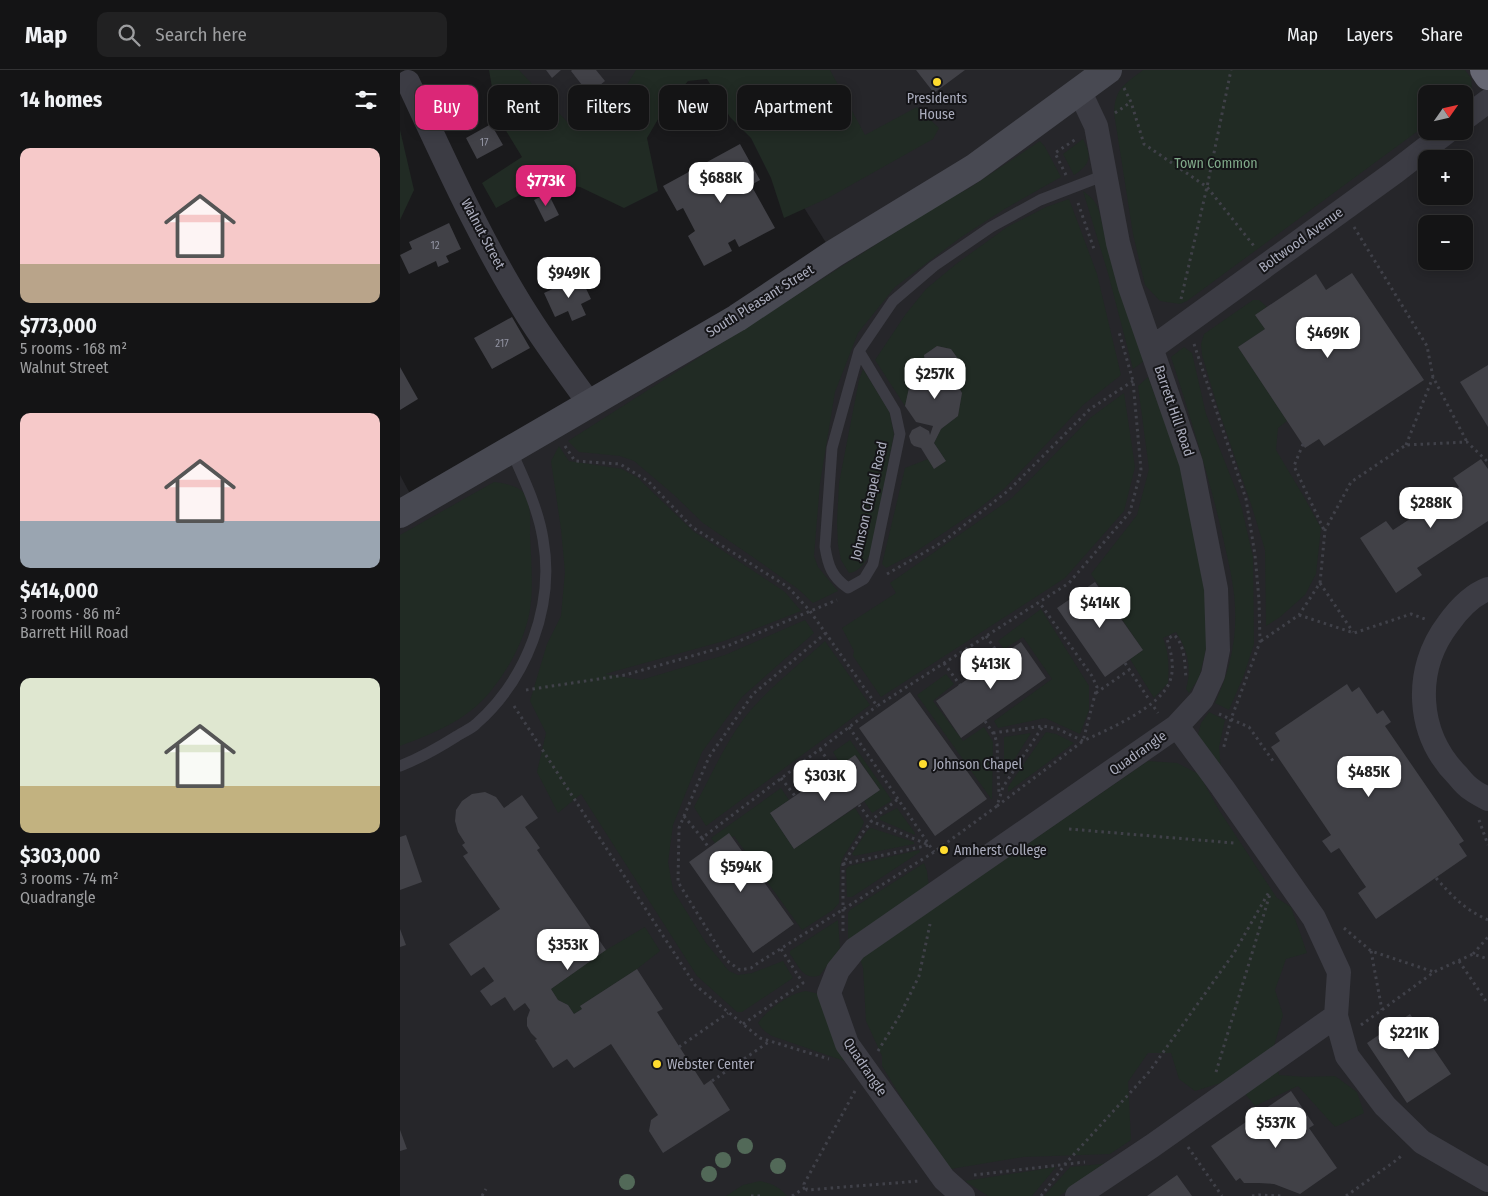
<!DOCTYPE html>
<meta charset="utf-8">
<style>
body{margin:0;font-family:"Fira Sans Condensed",sans-serif;background:#212122;color:#f1f3f6;height:100vh;display:flex;flex-direction:column;font-size:19px;white-space:nowrap}
*{box-sizing:border-box;margin:0}
p{font-size:16px;color:#9d9ea0}
.icon{flex:none;width:28px;height:28px;fill:none;stroke:currentColor;stroke-width:2;stroke-linecap:round;stroke-linejoin:round}
.map{position:relative;flex:1;overflow:hidden}
.details{display:flex;flex-direction:column;background:#141415;width:400px}
.details>*{flex:none}
.hud{position:absolute;left:15px;top:15px;width:475px;height:45px;display:flex;gap:10px}
.needle{width:32px;rotate:56deg}
.fabs{position:absolute;left:1018px;top:15px;display:grid;gap:10px}
.fabs a{display:grid;place-items:center;width:55px;height:55px;border-radius:10px;background:#141415;box-shadow:0 2px 12px #0003,0 0 0 1px #333334;font-size:25px}
.price{position:absolute;translate:-50% -42px;padding:0 11px;border-radius:10px;background:#fff;color:#222;font-size:16px;line-height:32px;filter:drop-shadow(0 1px 2px #0008)}
.price::after{content:'';position:absolute;left:50%;top:30px;width:15px;height:11px;margin-left:-8px;background:inherit;clip-path:polygon(0 0,100% 0,50% 100%)}
.price.active{background:#db2777;color:#fff}
ul{padding:0;list-style:none}
li{display:grid;align-content:center;gap:10px;height:265px;padding:0 20px}
li span{display:grid;place-items:center;height:155px;border-radius:10px;color:#555}
li>.icon{margin-inline-start:auto}
span .icon{width:90px;height:90px;fill:#fffc;stroke-width:1}
li b{font-size:21px}
h2{display:flex;justify-content:space-between;align-items:center;height:60px;padding:0 20px;font-size:21px}
.tag{padding:0 18px;border-radius:10px;background:#141415;box-shadow:0 2px 12px #0003,0 0 0 1px #333334;font-size:18px;line-height:45px}
.tag.active{background:#db2777;color:#fff}
header{display:flex;align-items:center;gap:30px;box-sizing:border-box;height:70px;padding:0 25px;background:#141415;border-bottom:1px solid #333334}
header strong{font-size:24px}
nav{display:flex;gap:28px;margin-inline-start:auto;font-size:18px}
.search{width:350px;height:45px;background:#212122;display:flex;align-items:center;gap:12px;box-sizing:border-box;padding:0 18px;border-radius:10px;color:#9d9ea0;font-size:19px}
main{display:flex;flex:1;min-height:0}
.map>svg:first-child{display:block}
.built{fill:#26262a;fill-rule:evenodd}
.green{fill:#212b24}
.building{fill:#414147}
.lines{fill:none;stroke-linecap:round;stroke-linejoin:round}
.path{stroke:#404149;stroke-width:3;stroke-dasharray:2.5 4;stroke-linecap:butt}
.lane{stroke:#3c3c44;stroke-width:11}
.street{stroke:#3c3c44;stroke-width:24}
.secondary{stroke:#484952;stroke-width:28}
.highway{stroke:#666773;stroke-width:28}
.tree{fill:#526958}
.poi-dot{fill:#ffdc2f;stroke:#151518;stroke-width:2}
.labels{text-anchor:middle;dominant-baseline:central;stroke-width:4;stroke-linejoin:round;paint-order:stroke}
.number-label{font-size:11px;fill:#9092a0}
.poi-label{font-size:14px;fill:#abadbd;stroke:#151518;text-anchor:start}
.park-label{font-size:14px;fill:#80aa8a;stroke:#151518}
.street-label{font-size:14px;fill:#abadbd;stroke:#151518}
</style>
<header>
<strong>Map</strong>
<div class="search"><svg class="icon" aria-label="search" viewBox="0 0 24 24"><circle cx="10" cy="10" r="6"/><path d="M15 15l6 6"/></svg>Search here</div>
<nav><a>Map</a><a>Layers</a><a>Share</a></nav>
</header>
<main>
<section class="details">
<h2>14 homes<svg class="icon" aria-label="filters" viewBox="0 0 24 24"><path d="M4 7h16M4 17h16"/><circle cx="9" cy="7" r="2"/><circle cx="15" cy="17" r="2"/></svg></h2>
<ul>
<li><span style="background:linear-gradient(#f6c9c9 75%,#b9a48a 0)"><svg class="icon" aria-label="home" viewBox="0 0 24 24"><path d="M3 11l9-7 9 7M6 9v11h12V9"/></svg></span><div><b>$773,000</b><p>5 rooms · 168 m²</p><p>Walnut Street</p></div></li>
<li><span style="background:linear-gradient(#f6c9c9 70%,#9aa5b1 0)"><svg class="icon" aria-label="home" viewBox="0 0 24 24"><path d="M3 11l9-7 9 7M6 9v11h12V9"/></svg></span><div><b>$414,000</b><p>3 rooms · 86 m²</p><p>Barrett Hill Road</p></div></li>
<li><span style="background:linear-gradient(#dfe7d0 70%,#c2b280 0)"><svg class="icon" aria-label="home" viewBox="0 0 24 24"><path d="M3 11l9-7 9 7M6 9v11h12V9"/></svg></span><div><b>$303,000</b><p>3 rooms · 74 m²</p><p>Quadrangle</p></div></li>
</ul>
</section>
<div class="map">
<svg width="1088" height="1126" viewBox="0 0 1088 1126">
<rect width="100%" height="100%" fill="#1a1a1c"/>
<path class="built" d="M99 0H281L151 87Z
M324 0H1084L1088 6V1126H0V405L16 435 433 184 403 136ZM1026 24H1064V61H1026ZM1026 89H1064V126H1026ZM1026 154H1064V191H1026Z"/>
<path class="green" d="M89 0H119L170 55 220 26 236 0H430L465 65 517 37 539 58 533 69 428 128 384 148 371 108 351 68 330 47 307 9 288 11 264 39 247 68 258 121 224 138 180 117 141 113 96 138 82 113 122 87 97 46Z
M743 0H1065L1071 8 1072 20 1064 28V24H1026V55L787 231 780 234 760 231 745 215 733 164 714 43C715 18 725 14 743 0Z
M0 60 14 120 0 150Z
M683 69C692 86 691 94 674 105L663 84Z
M640 71 645 77 661 107 603 140 560 168 495 217 458 263 435 322 420 413 414 486 418 497 438 521 413 533 398 519 360 492 303 453 273 424 234 391 220 386 179 382 168 371 546 130 568 119Z
M683 121C691 127 696 131 699 141L712 195 744 291 733 299 708 203Z
M669 129 697 204 721 305 683 335 605 418 573 443 511 485 486 498 482 494 505 398 528 389 534 399 546 391 534 373 541 359 558 346 562 323 557 314 561 293 551 279 537 276 524 285 526 300 510 313 505 336 475 290 505 245 526 219 556 194 607 157 646 137Z
M853 230H859L867 237 855 245 865 259 838 277 887 351 878 358 876 380 904 427 921 458 916 504 905 525 880 547 866 556 865 480 851 434 818 338 802 285 801 274 804 264Z
M784 277 792 283 806 344 836 420 842 439 853 487 854 574 844 605 829 640 815 633C829 603 837 571 835 537 834 512 827 487 822 463 808 403 790 346 771 287Z
M463 299 489 341 494 364 471 482C466 491 460 502 449 503L441 490 438 475 437 452 439 413 459 310Z
M748 307 780 393 805 491 807 575 799 608 789 623 786 619C792 598 788 580 776 562L763 568C769 583 769 597 768 613L754 628 730 589 743 580 691 504 737 445 749 399 738 316Z
M724 323 735 397 724 441 665 508 481 627 453 586 454 581 442 558 496 523 490 513 612 428 690 348Z
M159 376 169 391 222 399 238 408 293 461 385 522 401 541 324 571 205 604 241 610 325 585 405 550 414 563 342 627 302 682 273 755 268 792 273 820 306 873 329 901 338 905 352 903 383 891 393 908 342 942H337L297 906 181 724 158 743 137 702 146 663 130 631 147 574 161 546 165 502 161 459 151 391Z
M94 412C103 413 115 415 122 421 132 431 130 453 130 465 131 488 134 523 129 545 123 573 108 600 90 622 66 651 34 663 0 676V465Z
M641 539 689 616V640L680 664 645 648 598 658 594 651 652 609 623 567 604 579 598 571Z
M425 571 470 635 306 756 294 737C314 701 330 660 360 630 380 609 403 591 425 571Z
M546 604 554 614 533 631 563 671 584 657 593 672 592 730 517 625Z
M809 642 825 650 819 677 821 702 798 665 801 653Z
M646 662 656 664 674 673 608 722V717Z
M631 663 604 706V667Z
M450 670 491 729V731L472 743 464 731 480 720 456 685 441 695 433 682Z
M748 691 777 693 799 704 819 740 877 828 891 837 907 883 886 889 875 920 883 945 874 976 879 1005 905 1007 935 1006 957 1022 964 1043 935 1057 898 1016 855 1036 833 1009 795 1021 779 1009 771 983H748L728 1012 731 1070 710 1084 623 1087 551 1099 536 1084 482 996V986L466 951 463 898 460 889Z
M381 718 389 730 370 743 394 779 455 738 464 752 462 757 442 789 440 797 439 833 433 840 402 860 334 766 318 777 311 768Z
M497 738 515 763V765L480 750V747Z
M471 758 514 772V774L454 786 452 784 467 761Z
M519 780 520 782 452 827H447L446 799 449 796Z
M524 793 527 801 529 818 452 871 448 868V843L450 840Z
M438 850 440 878 420 905C404 912 398 895 390 884V881Z
M245 857 260 881 237 899 180 936 182 939 174 944 168 935 158 930 151 919 206 880Z
M406 921 424 925 456 995 372 966C366 963 362 959 358 953 367 940 390 923 406 921Z
M711 1093 659 1126H644L670 1097Z
M656 1097 632 1126H588L565 1111Z
M360 1111C371 1113 380 1117 387 1126H326L343 1115Z"/>
<path class="building" d="M146 0H161L152 8Z
M172 0H196L205 11 189 24 171 1Z
M516 0H565L534 23Z
M91 54 103 75 77 89 66 68Z
M340 74 360 110 351 115 375 158 339 177 335 169 328 173 332 181 304 196 288 166 295 161 283 138 277 141 263 116Z
M148 123 159 145 145 152 134 130Z
M49 153 61 179 46 186 49 192 38 197 36 191 9 204 0 185 12 179 9 172Z
M952 203 1024 310 924 376 919 369 905 378 838 277 865 259 855 245 916 204 926 220Z
M180 206 191 229 181 234 186 245 172 251 168 241 155 247 144 223Z
M112 247 130 278 92 299 74 268Z
M537 276 551 279 561 293 557 314 562 323 558 346 541 359 534 373 546 391 534 399 521 378 514 376 511 373 509 366 512 360 520 356 529 361 530 365 533 356 516 352 505 336 510 313 526 300 524 285Z
M1088 295V357L1060 312Z
M0 297 18 329 0 340Z
M1081 389 1088 399V451L1017 498 1022 505 996 523 960 468 986 451 993 460 1059 417 1053 408Z
M695 512 743 580 705 607 657 538Z
M621 572 646 608 561 668 536 631Z
M947 614 952 622 959 617 977 644 983 640 991 652 985 656 1064 771 1059 774 1067 786 976 849 958 823 966 817 939 778 931 783 922 771 931 765 871 677 880 671 875 663Z
M510 622 587 729 535 766 459 658Z
M455 685 480 720 394 779 370 743Z
M85 722 96 727 104 738 122 725 138 748 125 757 140 778 137 780 206 880 151 919 158 930 168 935 174 944 182 939 180 936 237 899 263 939 257 942 304 1015 311 1010 330 1040 263 1083 249 1061 251 1050 258 1045 211 974 174 998 167 989 153 998 135 970 137 969 131 963 127 956V948L130 940 125 933 114 941 105 927 91 936 80 921 94 911 84 897 71 906 49 874 100 839 63 786 68 783 62 775 65 773 58 762 55 751 56 740 62 731 72 724Z
M329 763 394 854 353 883 289 792Z
M6 765 22 812 0 820V767Z
M0 859 6 875 0 877Z
M1010 944 1051 1004 1007 1033 967 973Z
M891 1021 914 1055 909 1058 937 1098 900 1124 874 1114 859 1113H844L840 1108 836 1111 811 1076Z
M0 1060 7 1079 0 1081Z
M777 1105 792 1126H747Z"/>
<g class="lines">
<path class="path" d="M724 18 731 32 744 74 807 117 854 176
M715 43 731 32
M666 105 655 83 676 69
M678 133 695 182
M954 157 1027 276 1033 307 1067 372
M781 229 807 117 831 0
M794 274 846 429 855 485 859 530 860 572 831 649 823 680
M903 374 894 396 924 460
M1006 375 1033 307
M165 376 175 391 220 394 248 411 292 457 388 517 410 541 477 636 669 513 730 442 741 400 733 311 719 262
M487 504 544 471 609 420 690 339 733 311
M920 513 953 562
M899 545 954 563 1011 544 1025 549
M426 563 353 624 309 687 279 758 278 812 326 890 340 900 351 898 358 893 534 782 597 736 603 717 643 656
M586 566 601 587
M861 571 899 545 920 513 925 460 951 412 1006 375 1067 372 1088 392
M544 593 560 615
M725 593 750 631
M126 620 225 605 327 576 437 530
M696 623 729 600
M114 636 295 915 360 968 429 989
M754 637 758 643
M819 644 849 657 873 691
M585 651 595 666 597 674 599 724
M449 657 534 782
M593 663 643 656 658 659 683 671C707 660 761 637 770 611 775 597 771 582 767 569L774 565C785 574 785 596 786 609
M420 679 434 699
M381 708 395 726
M597 736 683 671 697 617 692 606 639 532
M284 746 302 768 477 636
M1079 750 1088 775
M669 759 834 773
M302 768 309 778
M443 794 529 775 471 751 459 735
M1036 808C1053 827 1064 839 1088 850
M944 858 971 881 1034 902
M443 861V794L463 762 474 748 498 729
M971 881 982 940
M1073 884 1088 867
M1059 891 1088 934
M343 954 403 913 381 879
M961 955 1034 902 1073 884 1088 889
M279 977 328 943
M478 981 500 945 519 906 530 854
M816 1002 870 824
M312 1011 370 971
M455 1021 404 1114 407 1120 519 1111
M788 1077 822 1126
M574 1105 685 1092
M82 1126 86 1119
M351 1126H364
M392 1126 406 1117
M641 1126 666 1093 749 1002 834 883 869 822
M852 1126 859 1125 881 1126
M946 1126 998 1089 1002 1085"/>
<path class="lane" d="M459 281 495 341 500 364 473 494 464 509 448 518C432 507 428 496 425 477L432 378 459 281 493 231 534 196 591 157 640 130 705 105
M0 696C21 688 38 678 57 666 63 662 71 659 76 654 127 609 155 536 143 469 138 438 124 409 111 380"/>
<path class="street" d="M8 12C45 91 81 172 128 246 147 276 168 304 189 333
M680 22 696 56 718 173 730 217 791 393 816 519 818 580 813 605 802 629 777 656
M1064 49 1088 31
M752 278 995 102 1048 61
M1088 519C1072 525 1058 540 1048 554 1013 600 1016 664 1058 706 1062 711 1066 716 1071 719 1076 723 1082 726 1088 729
M563 1126 544 1109 447 974 429 923 438 900 455 879 777 656 822 717 914 848 939 902 936 946 947 986 985 1036 1022 1072 1088 1110
M677 1126 752 1076 936 946"/>
<path class="secondary" d="M0 444 337 248 433 184 574 98 708 0"/>
<path class="highway" d="M1084 0 1088 6"/>
</g>
<g class="tree">
<circle cx="345" cy="1076" r="8"/>
<circle cx="323" cy="1090" r="8"/>
<circle cx="378" cy="1096" r="8"/>
<circle cx="309" cy="1104" r="8"/>
<circle cx="227" cy="1112" r="8"/>
</g>
<g class="poi-dot">
<circle cx="537" cy="12" r="5"/>
<circle cx="523" cy="694" r="5"/>
<circle cx="544" cy="780" r="5"/>
<circle cx="257" cy="994" r="5"/>
</g>
<g class="labels">
<g class="number-label">
<text x="84" y="72">17</text>
<text x="35" y="175">12</text>
<text x="102" y="273">217</text>
</g>
<g class="poi-label">
<text x="537" y="28" text-anchor="middle">Presidents<tspan x="537" dy="16">House</tspan></text>
<text x="533" y="694">Johnson Chapel</text>
<text x="554" y="780">Amherst College</text>
<text x="267" y="994">Webster Center</text>
</g>
<g class="park-label">
<text x="816" y="93">Town Common</text>
</g>
<g class="street-label">
<text transform="translate(83 164) rotate(62)">Walnut Street</text>
<text transform="translate(901 170) rotate(-36)">Boltwood Avenue</text>
<text transform="translate(360 231) rotate(-32)">South Pleasant Street</text>
<text transform="translate(774 341) rotate(71)">Barrett Hill Road</text>
<text transform="translate(469 431) rotate(-77)">Johnson Chapel Road</text>
<text transform="translate(738 683) rotate(-35)">Quadrangle</text>
<text transform="translate(465 997) rotate(56)">Quadrangle</text>
</g>
</g>
</svg>
<div class="fabs">
<a><svg class="needle" viewBox="-14 -14 28 28"><path d="M0-13l5 13h-10z" fill="#e53935"/><path d="M0 13l5-13h-10z" fill="#9d9ea0"/></svg></a>
<a>+</a>
<a>−</a>
</div>
<b class="price" style="left:321px;top:134px">$688K</b>
<b class="price active" style="left:146px;top:137px">$773K</b>
<b class="price" style="left:169px;top:229px">$949K</b>
<b class="price" style="left:928px;top:289px">$469K</b>
<b class="price" style="left:535px;top:330px">$257K</b>
<b class="price" style="left:1031px;top:459px">$288K</b>
<b class="price" style="left:700px;top:559px">$414K</b>
<b class="price" style="left:591px;top:620px">$413K</b>
<b class="price" style="left:969px;top:728px">$485K</b>
<b class="price" style="left:425px;top:732px">$303K</b>
<b class="price" style="left:341px;top:823px">$594K</b>
<b class="price" style="left:168px;top:901px">$353K</b>
<b class="price" style="left:1009px;top:989px">$221K</b>
<b class="price" style="left:876px;top:1079px">$537K</b>
<div class="hud">
<a class="tag active">Buy</a>
<a class="tag">Rent</a>
<a class="tag">Filters</a>
<a class="tag">New</a>
<a class="tag">Apartment</a>
</div>
</div>
</main>
